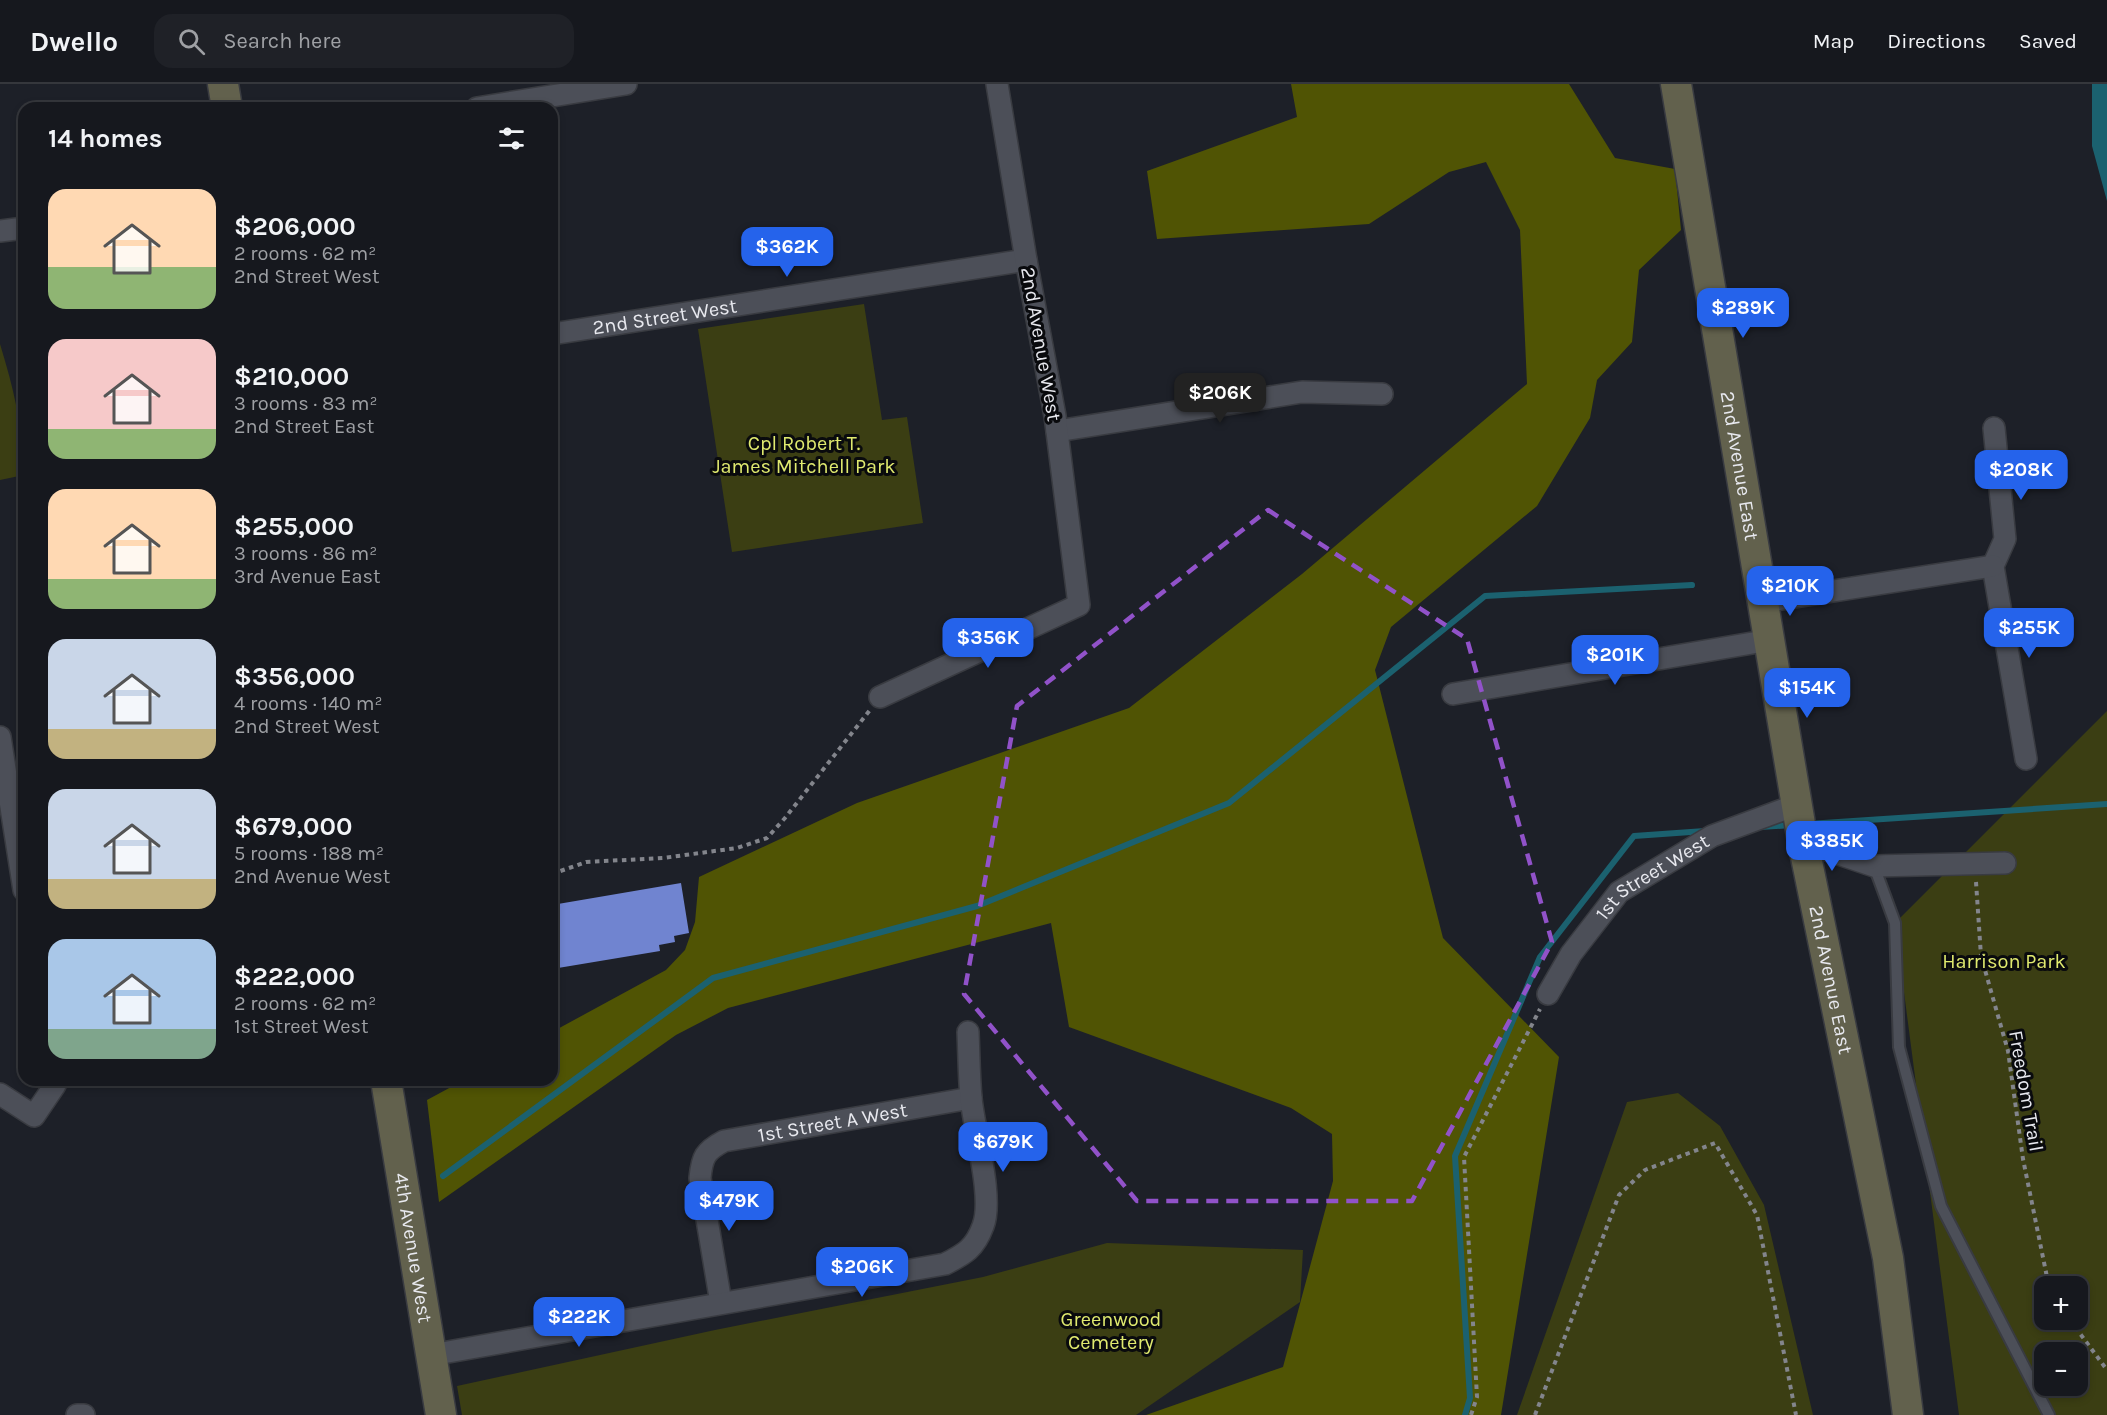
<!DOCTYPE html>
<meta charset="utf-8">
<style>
body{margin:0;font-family:Karla,sans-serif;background:#1f2127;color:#f1f3f6;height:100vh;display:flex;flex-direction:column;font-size:22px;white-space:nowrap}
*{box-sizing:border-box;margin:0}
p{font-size:20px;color:#9ea0a4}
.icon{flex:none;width:33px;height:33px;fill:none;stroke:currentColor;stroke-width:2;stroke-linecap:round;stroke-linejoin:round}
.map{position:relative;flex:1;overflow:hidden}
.sheet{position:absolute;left:18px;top:18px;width:540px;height:984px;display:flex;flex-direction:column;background:#16181e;border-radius:18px;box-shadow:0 3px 9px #0003,0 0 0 2px #35373c}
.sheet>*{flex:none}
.tools{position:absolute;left:2034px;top:1192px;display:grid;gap:12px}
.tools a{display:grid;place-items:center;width:54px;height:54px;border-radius:12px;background:#16181e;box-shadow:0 3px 9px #0003,0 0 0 2px #35373c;font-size:30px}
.price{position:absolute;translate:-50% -51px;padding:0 14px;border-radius:12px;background:#2563eb;color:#fff;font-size:20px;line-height:39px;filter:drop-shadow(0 2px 3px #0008)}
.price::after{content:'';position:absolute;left:50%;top:36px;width:18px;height:14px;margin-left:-9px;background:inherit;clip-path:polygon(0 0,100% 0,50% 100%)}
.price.current{background:#222;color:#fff}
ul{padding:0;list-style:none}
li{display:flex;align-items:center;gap:18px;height:150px;padding:0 30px}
li span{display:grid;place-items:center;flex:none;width:168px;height:120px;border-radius:18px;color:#555}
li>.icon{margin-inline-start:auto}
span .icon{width:72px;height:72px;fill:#fffc;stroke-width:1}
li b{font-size:26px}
h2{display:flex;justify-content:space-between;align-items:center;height:72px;padding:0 30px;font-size:26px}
header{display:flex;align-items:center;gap:36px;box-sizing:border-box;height:84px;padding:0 30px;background:#16181e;border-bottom:2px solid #35373c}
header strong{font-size:28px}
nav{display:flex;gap:33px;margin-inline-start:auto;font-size:21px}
.search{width:420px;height:54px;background:#1f2127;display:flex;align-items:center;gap:15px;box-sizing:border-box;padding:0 21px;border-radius:18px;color:#9ea0a4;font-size:22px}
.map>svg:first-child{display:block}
.green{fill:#3b3e13;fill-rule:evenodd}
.forest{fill:#505404}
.water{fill:#1b616f}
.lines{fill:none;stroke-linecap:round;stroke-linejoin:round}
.stream{stroke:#1b616f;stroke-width:6}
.building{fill:#7084d0}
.lane-casing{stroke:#393b41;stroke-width:14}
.street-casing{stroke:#393b41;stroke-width:24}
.secondary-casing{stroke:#393b41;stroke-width:33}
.path{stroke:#83858c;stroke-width:4;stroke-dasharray:4.5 4.5;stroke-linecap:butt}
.lane{stroke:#4c4f58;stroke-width:10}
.street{stroke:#4c4f58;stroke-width:21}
.secondary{stroke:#62614d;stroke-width:30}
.marked{fill:none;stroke:#9152c9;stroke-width:4.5;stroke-dasharray:12 8;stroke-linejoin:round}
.labels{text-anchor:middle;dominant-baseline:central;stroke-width:6;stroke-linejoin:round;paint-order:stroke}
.street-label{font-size:20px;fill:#e8e9ef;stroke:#090a0d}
.park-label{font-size:20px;fill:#e0ea6f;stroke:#090a0d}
</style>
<header>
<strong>Dwello</strong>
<div class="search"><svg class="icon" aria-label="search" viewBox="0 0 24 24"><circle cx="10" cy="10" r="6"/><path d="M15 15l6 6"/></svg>Search here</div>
<nav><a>Map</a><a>Directions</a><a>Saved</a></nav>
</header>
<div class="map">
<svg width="2107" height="1331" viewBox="0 0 2107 1331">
<rect width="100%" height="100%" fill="#1d2028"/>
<path class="green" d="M864 220 882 336 907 333 923 439 732 468 698 245Z
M0 260C13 302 24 347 24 391L0 396Z
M2107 627V1331H1959L1895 839ZM2044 1203H2078V1236H2044ZM2044 1269H2078V1302H2044Z
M1678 1009 1720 1042 1764 1121 1813 1331H1517L1627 1018Z
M1107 1159 1303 1166 1300 1218 1136 1331H462L457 1302 715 1246 983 1193Z"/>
<path class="forest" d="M1291 0H1569L1615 74 1675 85 1681 146 1639 186 1632 258 1597 296 1590 334 1537 422 1391 543 1375 586 1443 854 1559 973 1501 1331H1146L1283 1283 1333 1097 1332 1050 1291 1024 1069 943 1051 839 728 924 676 951 439 1118 427 1016 464 996H552V948L666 886 685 866 695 838 699 793 857 719 1129 624 1302 490 1527 300 1520 146 1486 78 1449 88 1369 140 1157 155 1147 87 1297 33Z"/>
<path class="water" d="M2092 0H2107V117L2092 62Z"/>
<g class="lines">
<path class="stream" d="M1808 740 2107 720
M1760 743 1792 741
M443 1092 713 894 977 822 1229 719 1485 512 1692 501
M1465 1331 1470 1314 1455 1072 1540 873 1634 752 1705 747"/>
</g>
<path class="building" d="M681 799 689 849 674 852 675 858 659 861 660 867 552 885V821Z"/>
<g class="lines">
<defs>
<path id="lane" d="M1874 782 1895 839 1899 963 1941 1122 2049 1331"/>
<g id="street">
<path d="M477 24 626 0"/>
<path d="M0 147 24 144"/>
<path id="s1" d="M552 250 1026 176"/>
<path d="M1994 344 2005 455 1993 482 2026 675"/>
<path d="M1057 347 1302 308 1382 310"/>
<path d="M1763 518 1993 482"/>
<path d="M1453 610 1770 556"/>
<path d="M880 613 1079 521 1055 332 1026 176 997 0"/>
<path d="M0 653 24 806"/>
<path d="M1803 758 1874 782 2005 779"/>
<path id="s2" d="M1548 910 1571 870 1619 808 1712 752 1796 721"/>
<path d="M0 1010 34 1032 55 1001 54 996"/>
<path id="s3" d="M721 1219 700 1094C702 1073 705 1067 724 1057L971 1014"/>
<path d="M431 1271 945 1180C965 1170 975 1164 983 1142 994 1114 974 1046 971 1014 969 992 969 970 968 948"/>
<path d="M77 1331H84"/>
</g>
<g id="secondary">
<path d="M223 0 227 24"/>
<path id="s4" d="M1676 0 1803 758 1888 1174 1908 1331"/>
<path id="s5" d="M386 996 441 1331"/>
</g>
</defs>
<use href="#lane" class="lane-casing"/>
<use href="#street" class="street-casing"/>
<use href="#secondary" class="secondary-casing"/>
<path class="path" d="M552 790 586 778 663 774 737 764 767 754 785 734 870 626
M1976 798 1981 872 2008 967 2023 1075 2049 1203
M2070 1236 2107 1286
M1471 1331 1477 1313 1464 1073 1540 925
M1535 1331 1619 1111 1645 1086 1715 1059 1757 1131 1796 1331"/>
<use href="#lane" class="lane"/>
<use href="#street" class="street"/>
<use href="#secondary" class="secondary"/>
</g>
<path class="marked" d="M1268 426 1467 555 1552 858 1412 1117H1137L964 910 1017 622Z"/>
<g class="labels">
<g class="street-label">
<text stroke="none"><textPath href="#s1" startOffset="114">2nd Street West</textPath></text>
<text transform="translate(1041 260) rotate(80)">2nd Avenue West</text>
<text stroke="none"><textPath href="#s4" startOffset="387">2nd Avenue East</textPath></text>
<text stroke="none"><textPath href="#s2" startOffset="160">1st Street West</textPath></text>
<text stroke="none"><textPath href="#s4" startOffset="909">2nd Avenue East</textPath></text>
<text transform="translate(2026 1007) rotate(80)">Freedom Trail</text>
<text stroke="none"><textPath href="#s3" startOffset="284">1st Street A West</textPath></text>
<text stroke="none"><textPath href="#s5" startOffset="170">4th Avenue West</textPath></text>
</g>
<g class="park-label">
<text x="804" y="359">Cpl Robert T.<tspan x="804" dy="23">James Mitchell Park</tspan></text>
<text x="2004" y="877">Harrison Park</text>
<text x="1111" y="1235">Greenwood<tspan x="1111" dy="23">Cemetery</tspan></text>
</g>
</g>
</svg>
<div class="tools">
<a>+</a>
<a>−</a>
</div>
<b class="price" style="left:787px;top:194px">$362K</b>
<b class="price" style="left:1743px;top:255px">$289K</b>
<b class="price current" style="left:1220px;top:340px">$206K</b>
<b class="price" style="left:2021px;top:417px">$208K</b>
<b class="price" style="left:1790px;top:533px">$210K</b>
<b class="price" style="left:2029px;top:575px">$255K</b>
<b class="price" style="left:988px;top:585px">$356K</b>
<b class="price" style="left:1615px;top:602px">$201K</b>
<b class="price" style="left:1807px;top:635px">$154K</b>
<b class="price" style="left:1832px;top:788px">$385K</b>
<b class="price" style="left:1003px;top:1089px">$679K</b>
<b class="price" style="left:729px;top:1148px">$479K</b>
<b class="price" style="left:862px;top:1214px">$206K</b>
<b class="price" style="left:579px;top:1264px">$222K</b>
<section class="sheet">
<h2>14 homes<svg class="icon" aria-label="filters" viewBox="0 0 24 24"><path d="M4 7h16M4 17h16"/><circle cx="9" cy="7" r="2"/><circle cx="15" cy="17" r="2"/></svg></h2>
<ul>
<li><span style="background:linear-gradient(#ffd9b3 65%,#8fb573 0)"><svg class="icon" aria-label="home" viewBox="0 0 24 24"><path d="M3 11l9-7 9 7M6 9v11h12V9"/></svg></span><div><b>$206,000</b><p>2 rooms · 62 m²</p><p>2nd Street West</p></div></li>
<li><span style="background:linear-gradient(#f6c9c9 75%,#8fb573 0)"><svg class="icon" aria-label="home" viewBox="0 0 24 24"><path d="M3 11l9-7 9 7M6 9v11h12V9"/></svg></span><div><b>$210,000</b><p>3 rooms · 83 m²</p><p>2nd Street East</p></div></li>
<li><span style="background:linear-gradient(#ffd9b3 75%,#8fb573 0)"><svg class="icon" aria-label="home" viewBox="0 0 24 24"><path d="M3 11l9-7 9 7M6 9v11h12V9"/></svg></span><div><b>$255,000</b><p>3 rooms · 86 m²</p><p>3rd Avenue East</p></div></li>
<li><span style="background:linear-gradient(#c9d6e8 75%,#c2b280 0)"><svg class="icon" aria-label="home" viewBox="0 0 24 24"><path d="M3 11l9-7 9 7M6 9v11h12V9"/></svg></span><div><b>$356,000</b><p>4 rooms · 140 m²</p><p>2nd Street West</p></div></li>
<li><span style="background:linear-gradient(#c9d6e8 75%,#c2b280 0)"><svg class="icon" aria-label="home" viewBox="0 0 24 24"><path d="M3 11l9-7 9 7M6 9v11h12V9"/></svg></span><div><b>$679,000</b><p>5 rooms · 188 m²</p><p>2nd Avenue West</p></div></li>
<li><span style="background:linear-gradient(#a9c7e8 75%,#7fa58c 0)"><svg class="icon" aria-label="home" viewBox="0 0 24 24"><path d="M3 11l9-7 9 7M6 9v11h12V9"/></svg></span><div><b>$222,000</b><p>2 rooms · 62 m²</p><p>1st Street West</p></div></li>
</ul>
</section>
</div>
